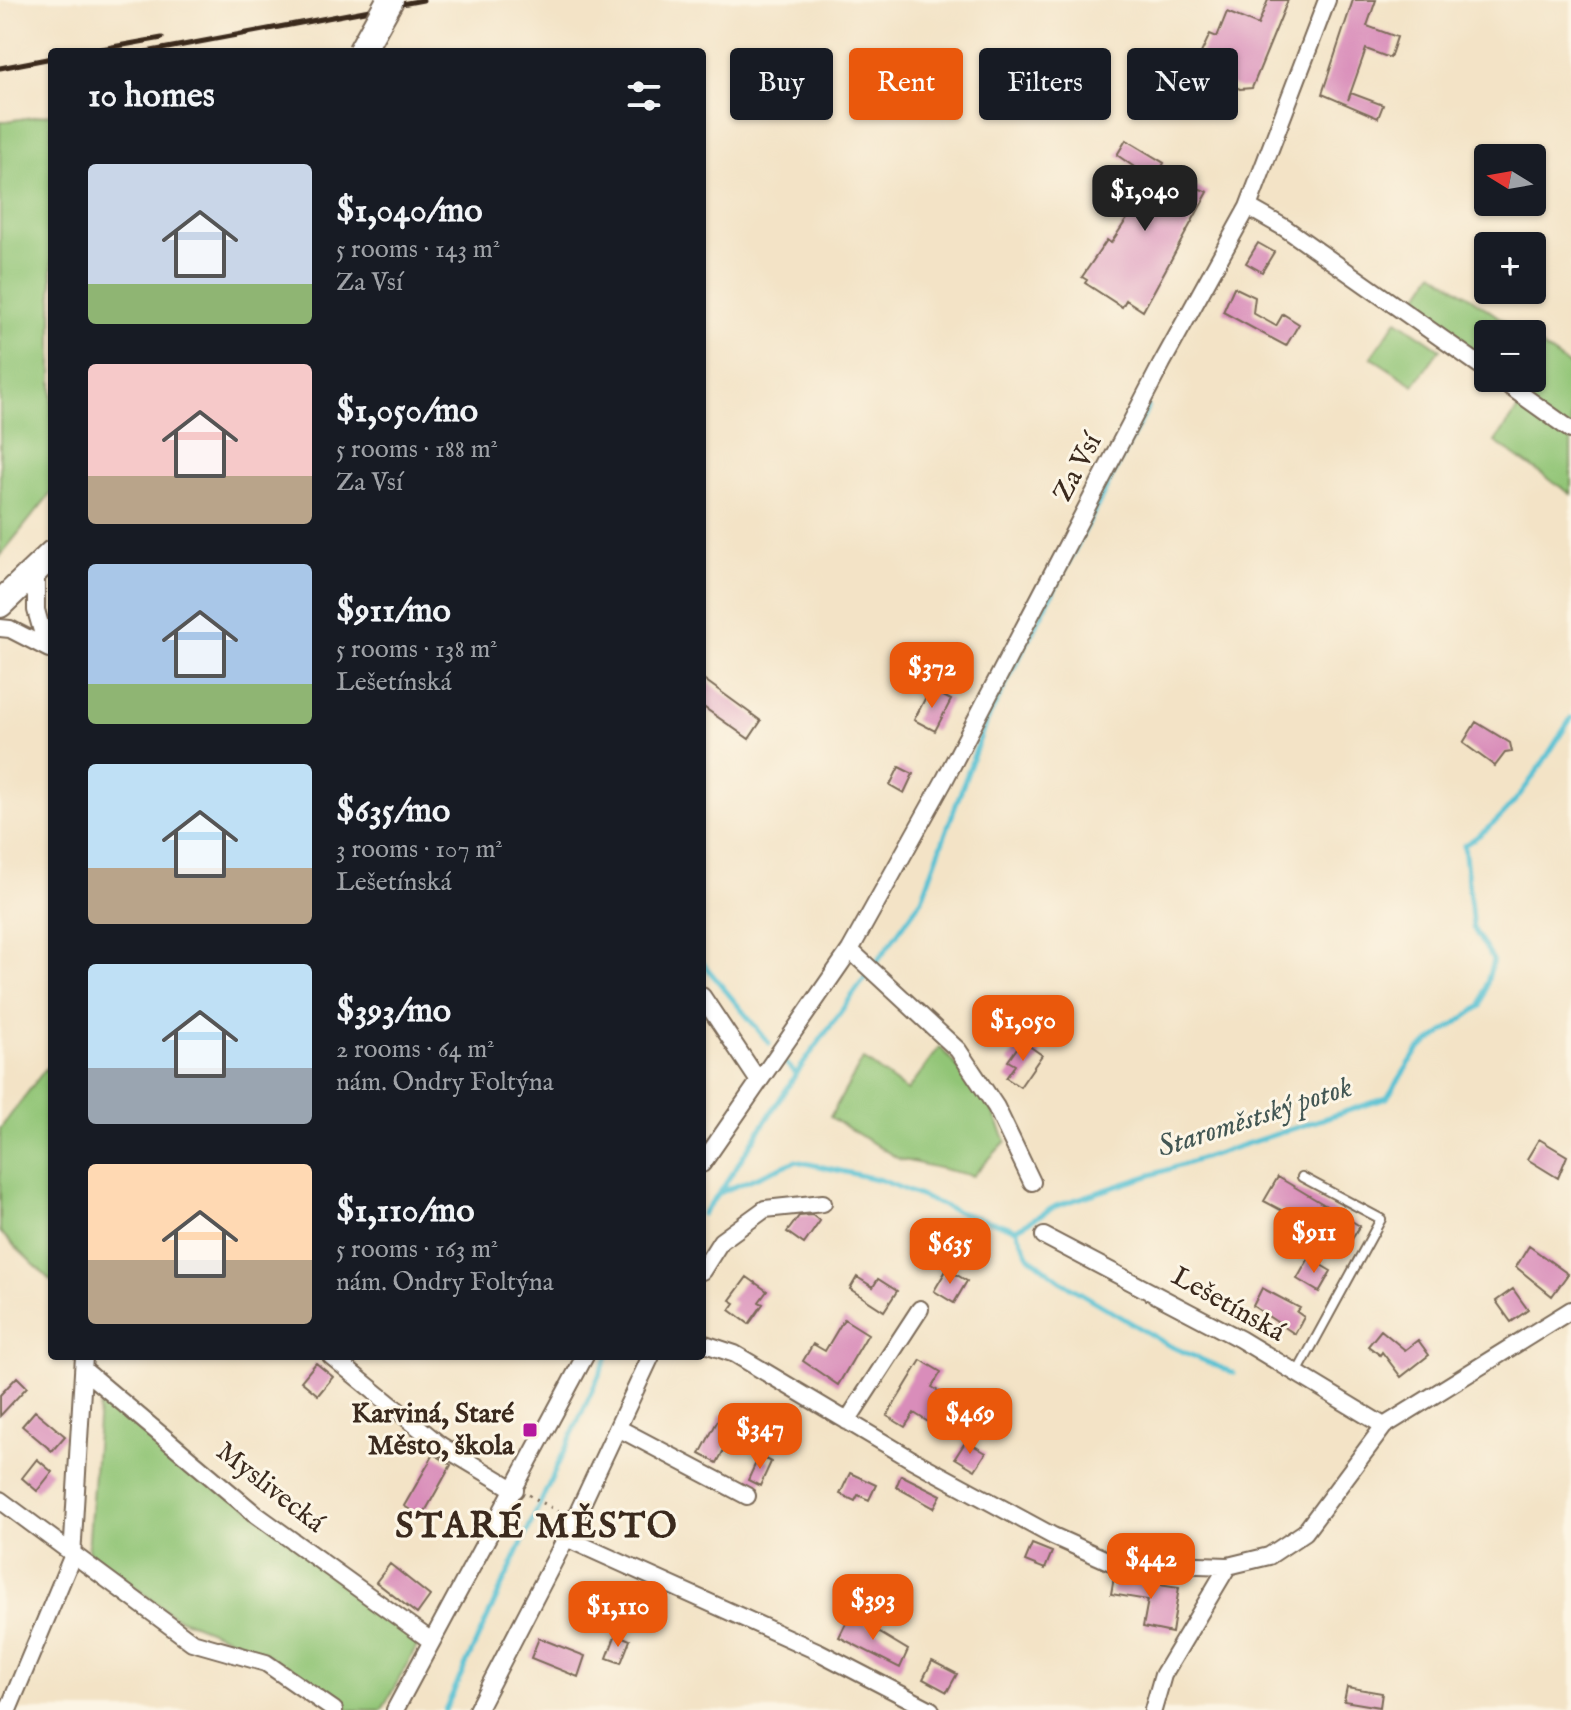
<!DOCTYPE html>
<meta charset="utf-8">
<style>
body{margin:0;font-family:"IM FELL English",serif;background:#20242c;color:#f1f3f6;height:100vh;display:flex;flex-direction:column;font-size:30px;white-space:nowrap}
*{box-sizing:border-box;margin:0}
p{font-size:26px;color:#9ea1a6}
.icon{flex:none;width:44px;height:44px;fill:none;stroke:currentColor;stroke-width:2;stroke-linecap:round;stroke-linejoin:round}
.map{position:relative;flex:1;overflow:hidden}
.drawer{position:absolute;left:48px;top:48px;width:658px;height:1312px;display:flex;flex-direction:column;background:#171b24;border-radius:8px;box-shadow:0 2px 6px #0004}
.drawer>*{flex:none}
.guide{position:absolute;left:730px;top:48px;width:720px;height:72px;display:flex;gap:16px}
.needle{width:52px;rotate:281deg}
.tools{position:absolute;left:1474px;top:144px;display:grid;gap:16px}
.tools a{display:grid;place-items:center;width:72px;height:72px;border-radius:8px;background:#171b24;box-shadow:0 2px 6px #0004;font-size:40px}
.price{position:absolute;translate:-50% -68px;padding:0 18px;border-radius:16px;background:#ea580c;color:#fff;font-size:26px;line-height:52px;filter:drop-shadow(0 2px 4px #0008)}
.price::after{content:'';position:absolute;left:50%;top:48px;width:24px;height:18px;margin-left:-12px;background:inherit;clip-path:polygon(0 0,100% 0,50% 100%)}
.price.current{background:#222;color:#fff}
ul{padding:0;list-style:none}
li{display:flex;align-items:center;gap:24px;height:200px;padding:0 40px}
li span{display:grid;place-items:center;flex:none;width:224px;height:160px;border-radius:8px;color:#555}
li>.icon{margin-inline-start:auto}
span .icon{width:96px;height:96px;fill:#fffc;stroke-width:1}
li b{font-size:34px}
h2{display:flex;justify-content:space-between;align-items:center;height:96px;padding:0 40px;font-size:34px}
.chip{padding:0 28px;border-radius:8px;background:#171b24;box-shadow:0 2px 6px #0004;font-size:28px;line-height:72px}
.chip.current{background:#ea580c;color:#fff}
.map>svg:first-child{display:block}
.green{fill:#91c576;stroke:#66784a;stroke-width:2}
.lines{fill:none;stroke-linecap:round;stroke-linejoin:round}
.stream{stroke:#57c1d3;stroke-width:5}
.building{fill:#d98dba}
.lane-casing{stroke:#7b6b59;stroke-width:12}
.street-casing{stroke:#7b6b59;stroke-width:20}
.primary-casing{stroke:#7b6b59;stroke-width:30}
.path{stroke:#7b6b59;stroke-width:3;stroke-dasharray:2 6;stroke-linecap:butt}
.lane{stroke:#fff;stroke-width:8}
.street{stroke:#fff;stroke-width:16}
.primary{stroke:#fff;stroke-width:26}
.rail{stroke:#3b2a1e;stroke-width:5}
.primary-bridge-casing{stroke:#7b6b59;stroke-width:30;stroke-linecap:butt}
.primary-bridge{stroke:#fff;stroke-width:26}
.poi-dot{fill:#b5179e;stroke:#fcf5e5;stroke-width:3}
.labels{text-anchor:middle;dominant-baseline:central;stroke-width:6;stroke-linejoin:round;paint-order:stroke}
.street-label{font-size:28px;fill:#3b2a1e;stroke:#fcf5e5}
.poi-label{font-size:28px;font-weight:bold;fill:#3b2a1e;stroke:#fcf5e5;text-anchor:end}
.water-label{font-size:30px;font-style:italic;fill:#435754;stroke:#fcf5e5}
.district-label{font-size:36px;font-weight:bold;letter-spacing:2px;fill:#3b2a1e;stroke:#fcf5e5}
</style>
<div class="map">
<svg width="1571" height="1710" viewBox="0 0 1571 1710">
<rect width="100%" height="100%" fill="#fcf5e5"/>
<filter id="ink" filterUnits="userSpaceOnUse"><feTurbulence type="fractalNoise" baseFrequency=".0125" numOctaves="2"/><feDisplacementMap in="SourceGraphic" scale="16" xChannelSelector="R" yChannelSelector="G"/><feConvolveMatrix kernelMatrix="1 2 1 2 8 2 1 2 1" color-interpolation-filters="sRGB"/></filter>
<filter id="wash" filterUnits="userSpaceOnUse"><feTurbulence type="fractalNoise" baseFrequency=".006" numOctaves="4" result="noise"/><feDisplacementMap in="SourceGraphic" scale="32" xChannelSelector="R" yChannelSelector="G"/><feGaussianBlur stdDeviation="1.8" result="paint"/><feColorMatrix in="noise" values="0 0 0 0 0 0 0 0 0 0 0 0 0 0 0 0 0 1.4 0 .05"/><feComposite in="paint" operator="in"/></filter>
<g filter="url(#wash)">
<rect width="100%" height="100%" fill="#f3e3c6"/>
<path class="green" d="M52 114V492L0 556V122Z
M1434 272 1523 334H1488V365L1410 308Z
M1397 320 1440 349 1414 385 1371 357Z
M1532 340 1571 367V494L1495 442 1529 393 1507 378H1532Z
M940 1047 990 1105 1006 1141 973 1176 899 1159 830 1117 863 1059 907 1091Z
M46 1068 52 1075V1282L0 1232V1129Z
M115 1404 420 1641 382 1710H351L261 1651 173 1616 88 1551 99 1407Z"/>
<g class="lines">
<path class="stream" d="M702 962 769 1043
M877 962 922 899 984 727 1148 407
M796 1074 867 975
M720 1192 796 1074 786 1063
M702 1214 719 1193 796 1161 881 1180 958 1212 1016 1229 1056 1206 1387 1098 1418 1050 1481 1006 1493 960 1473 928 1464 845C1512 818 1542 764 1571 718
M1016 1229 1029 1256 1062 1282 1170 1346 1233 1373
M445 1710 608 1356"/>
</g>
<g id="blocks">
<path class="building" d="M1268 0H1288L1252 88 1240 89 1194 68 1210 34 1217 37 1227 12 1258 25Z
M1353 0H1376L1367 26 1397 37 1390 58 1366 49 1348 100 1351 93 1383 105 1378 118 1322 94Z
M1126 140 1164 163 1159 173 1208 192 1143 311 1126 300 1122 307 1085 283 1087 280 1082 277 1107 240 1111 243 1142 196 1130 188 1140 171 1117 155Z
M1258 243 1274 252 1262 272 1246 263Z
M1234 287 1255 297 1253 313 1276 326 1283 314 1299 324 1286 346 1223 312Z
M702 678 761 721 749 739 702 706Z
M930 689 951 700 935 731 914 720Z
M1476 722 1510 743 1512 752 1505 753 1495 766 1463 743Z
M899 767 913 774 904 793 890 785Z
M1022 1041 1042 1055 1020 1087 1006 1078 1015 1065 1008 1061Z
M1539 1139 1567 1156 1558 1178 1527 1159Z
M1278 1177 1360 1226 1348 1246 1264 1201Z
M812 1215 820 1221 804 1244 787 1232 799 1216Z
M1529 1246 1568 1274 1552 1296 1516 1267Z
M1309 1258 1331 1271 1319 1292 1297 1279Z
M947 1269 967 1281 954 1303 934 1291Z
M747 1277 767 1291 759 1302 763 1304 749 1324 730 1310 735 1303 730 1300Z
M857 1277 873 1287 878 1279 897 1291 884 1311 850 1289Z
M1262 1288 1300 1308 1297 1312 1304 1317 1295 1334 1253 1306Z
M1513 1289 1528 1310 1511 1322 1496 1301Z
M844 1319 868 1334 838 1385 803 1361 813 1344 825 1351Z
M1381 1330 1405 1350 1418 1340 1429 1355 1401 1377 1382 1352 1380 1355 1368 1346Z
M921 1360 941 1372 932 1387 954 1401 938 1428 914 1413 905 1427 887 1416Z
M316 1363 333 1377 318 1395 301 1381Z
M17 1377 27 1387 0 1416V1395Z
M35 1411 65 1436 52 1451 22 1426Z
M721 1414 738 1423 717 1463 700 1454Z
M966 1441 986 1453 975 1470 955 1458Z
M434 1454 451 1465 422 1517 404 1506Z
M759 1456 771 1462 760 1486 748 1480Z
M37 1459 52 1472 37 1491 22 1478Z
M850 1473 876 1485 869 1500 858 1495 855 1501 840 1494Z
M901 1475 941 1495 934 1508 896 1487Z
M1032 1544 1052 1552 1045 1569 1025 1561Z
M390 1564 430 1596 417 1614 376 1582Z
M1114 1577 1179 1587 1172 1633 1143 1627 1148 1600 1111 1594Z
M850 1615 908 1650 900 1668 839 1637Z
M616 1634 630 1640 621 1663 607 1658Z
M539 1638 585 1656 578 1677 531 1658Z
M932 1661 957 1674 947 1692 923 1679Z
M1347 1687 1382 1693 1380 1707 1344 1701Z"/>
</g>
</g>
<g filter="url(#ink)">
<use href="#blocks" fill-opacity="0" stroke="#7b6b59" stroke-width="2"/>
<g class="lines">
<defs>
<path id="lane" d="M1297 1373 1381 1219 1302 1177"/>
<path id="street" d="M1248 207 1285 228 1488 371
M1498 378 1571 430
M36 571V610L46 645
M0 628 10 629 49 649
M850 950 958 1050 996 1107 1032 1182
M702 996 758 1080
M702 1164 850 950 944 781 1162 363 1248 207 1327 0
M1044 1236 1240 1339 1384 1426
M702 1271 721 1241 765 1209 823 1203
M702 1343 735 1354 911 1459 1053 1536 1111 1562 1228 1566 1269 1556 1305 1532 1384 1426 1571 1310
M331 1356 440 1445 515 1490
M84 1370 254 1513 430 1640
M847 1421 920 1309
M618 1428 747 1496
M0 1500 192 1642 266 1663 334 1710
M566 1538 819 1652 931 1710
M8 1710 72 1557 84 1356
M395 1710 585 1356
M477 1710 566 1538 651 1356
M1153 1710 1163 1675 1228 1566"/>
<path id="primary" d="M0 604 52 554"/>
</defs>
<use href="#lane" class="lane-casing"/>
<use href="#street" class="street-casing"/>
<use href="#primary" class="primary-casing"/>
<path class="path" d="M529 1495 561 1513"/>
<use href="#lane" class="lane"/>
<use href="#street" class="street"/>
<use href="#primary" class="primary"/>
<path class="rail" d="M85 52 162 38
M146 52 423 0
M0 68 52 58"/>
<defs>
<path id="primary-bridge" d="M361 52 390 0"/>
</defs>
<use href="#primary-bridge" class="primary-bridge-casing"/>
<use href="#primary-bridge" class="primary-bridge"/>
</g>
</g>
<rect class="poi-dot" x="522" y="1422" width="16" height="16" rx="4"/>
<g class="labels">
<g class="street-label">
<text transform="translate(1078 468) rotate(-62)">Za Vsí</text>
<text transform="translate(1228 1305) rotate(29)">Lešetínská</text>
<text transform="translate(270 1488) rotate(38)">Myslivecká</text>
</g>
<g class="poi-label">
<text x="514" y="1414">Karviná, Staré<tspan x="514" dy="32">Město, škola</tspan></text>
</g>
<g class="water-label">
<text transform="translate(1255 1118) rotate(-18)">Staroměstský potok</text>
</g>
<g class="district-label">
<text x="537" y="1527">STARÉ MĚSTO</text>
</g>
</g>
</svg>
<div class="tools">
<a><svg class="needle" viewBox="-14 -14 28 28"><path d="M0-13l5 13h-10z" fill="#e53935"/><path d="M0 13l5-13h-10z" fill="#9ea1a6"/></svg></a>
<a>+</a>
<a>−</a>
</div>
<b class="price current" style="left:1145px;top:233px">$1,040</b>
<b class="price" style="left:932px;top:710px">$372</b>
<b class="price" style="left:1023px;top:1063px">$1,050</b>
<b class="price" style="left:1314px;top:1275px">$911</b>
<b class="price" style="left:950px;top:1286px">$635</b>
<b class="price" style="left:970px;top:1456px">$469</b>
<b class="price" style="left:760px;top:1471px">$347</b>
<b class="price" style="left:1151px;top:1601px">$442</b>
<b class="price" style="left:873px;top:1642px">$393</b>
<b class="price" style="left:618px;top:1649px">$1,110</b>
<div class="guide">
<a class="chip">Buy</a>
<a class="chip current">Rent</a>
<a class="chip">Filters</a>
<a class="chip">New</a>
</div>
<section class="drawer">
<h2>10 homes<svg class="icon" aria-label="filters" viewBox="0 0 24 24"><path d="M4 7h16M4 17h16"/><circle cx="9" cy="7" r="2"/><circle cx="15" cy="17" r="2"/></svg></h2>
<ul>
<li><span style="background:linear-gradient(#c9d6e8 75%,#8fb573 0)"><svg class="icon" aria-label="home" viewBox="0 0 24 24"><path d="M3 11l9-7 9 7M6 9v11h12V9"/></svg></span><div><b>$1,040/mo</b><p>5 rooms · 143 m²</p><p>Za Vsí</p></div></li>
<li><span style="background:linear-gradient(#f6c9c9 70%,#b9a48a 0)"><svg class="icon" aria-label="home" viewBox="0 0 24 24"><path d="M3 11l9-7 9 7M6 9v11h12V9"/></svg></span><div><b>$1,050/mo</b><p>5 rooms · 188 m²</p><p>Za Vsí</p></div></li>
<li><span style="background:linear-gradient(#a9c7e8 75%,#8fb573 0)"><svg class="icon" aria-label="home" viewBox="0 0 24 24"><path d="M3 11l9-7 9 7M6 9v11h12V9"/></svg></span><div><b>$911/mo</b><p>5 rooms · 138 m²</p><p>Lešetínská</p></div></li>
<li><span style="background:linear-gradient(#bfe0f5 65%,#b9a48a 0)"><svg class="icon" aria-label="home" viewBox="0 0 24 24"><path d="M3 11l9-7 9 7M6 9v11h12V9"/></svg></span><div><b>$635/mo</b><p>3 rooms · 107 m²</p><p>Lešetínská</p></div></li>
<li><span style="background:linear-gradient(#bfe0f5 65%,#9aa5b1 0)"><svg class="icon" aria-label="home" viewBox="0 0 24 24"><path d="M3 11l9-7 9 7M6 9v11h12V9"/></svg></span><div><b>$393/mo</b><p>2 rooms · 64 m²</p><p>nám. Ondry Foltýna</p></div></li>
<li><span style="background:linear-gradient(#ffd9b3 60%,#b9a48a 0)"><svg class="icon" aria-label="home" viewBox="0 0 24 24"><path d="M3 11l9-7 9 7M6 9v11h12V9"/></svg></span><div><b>$1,110/mo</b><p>5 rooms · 163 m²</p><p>nám. Ondry Foltýna</p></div></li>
</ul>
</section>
</div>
